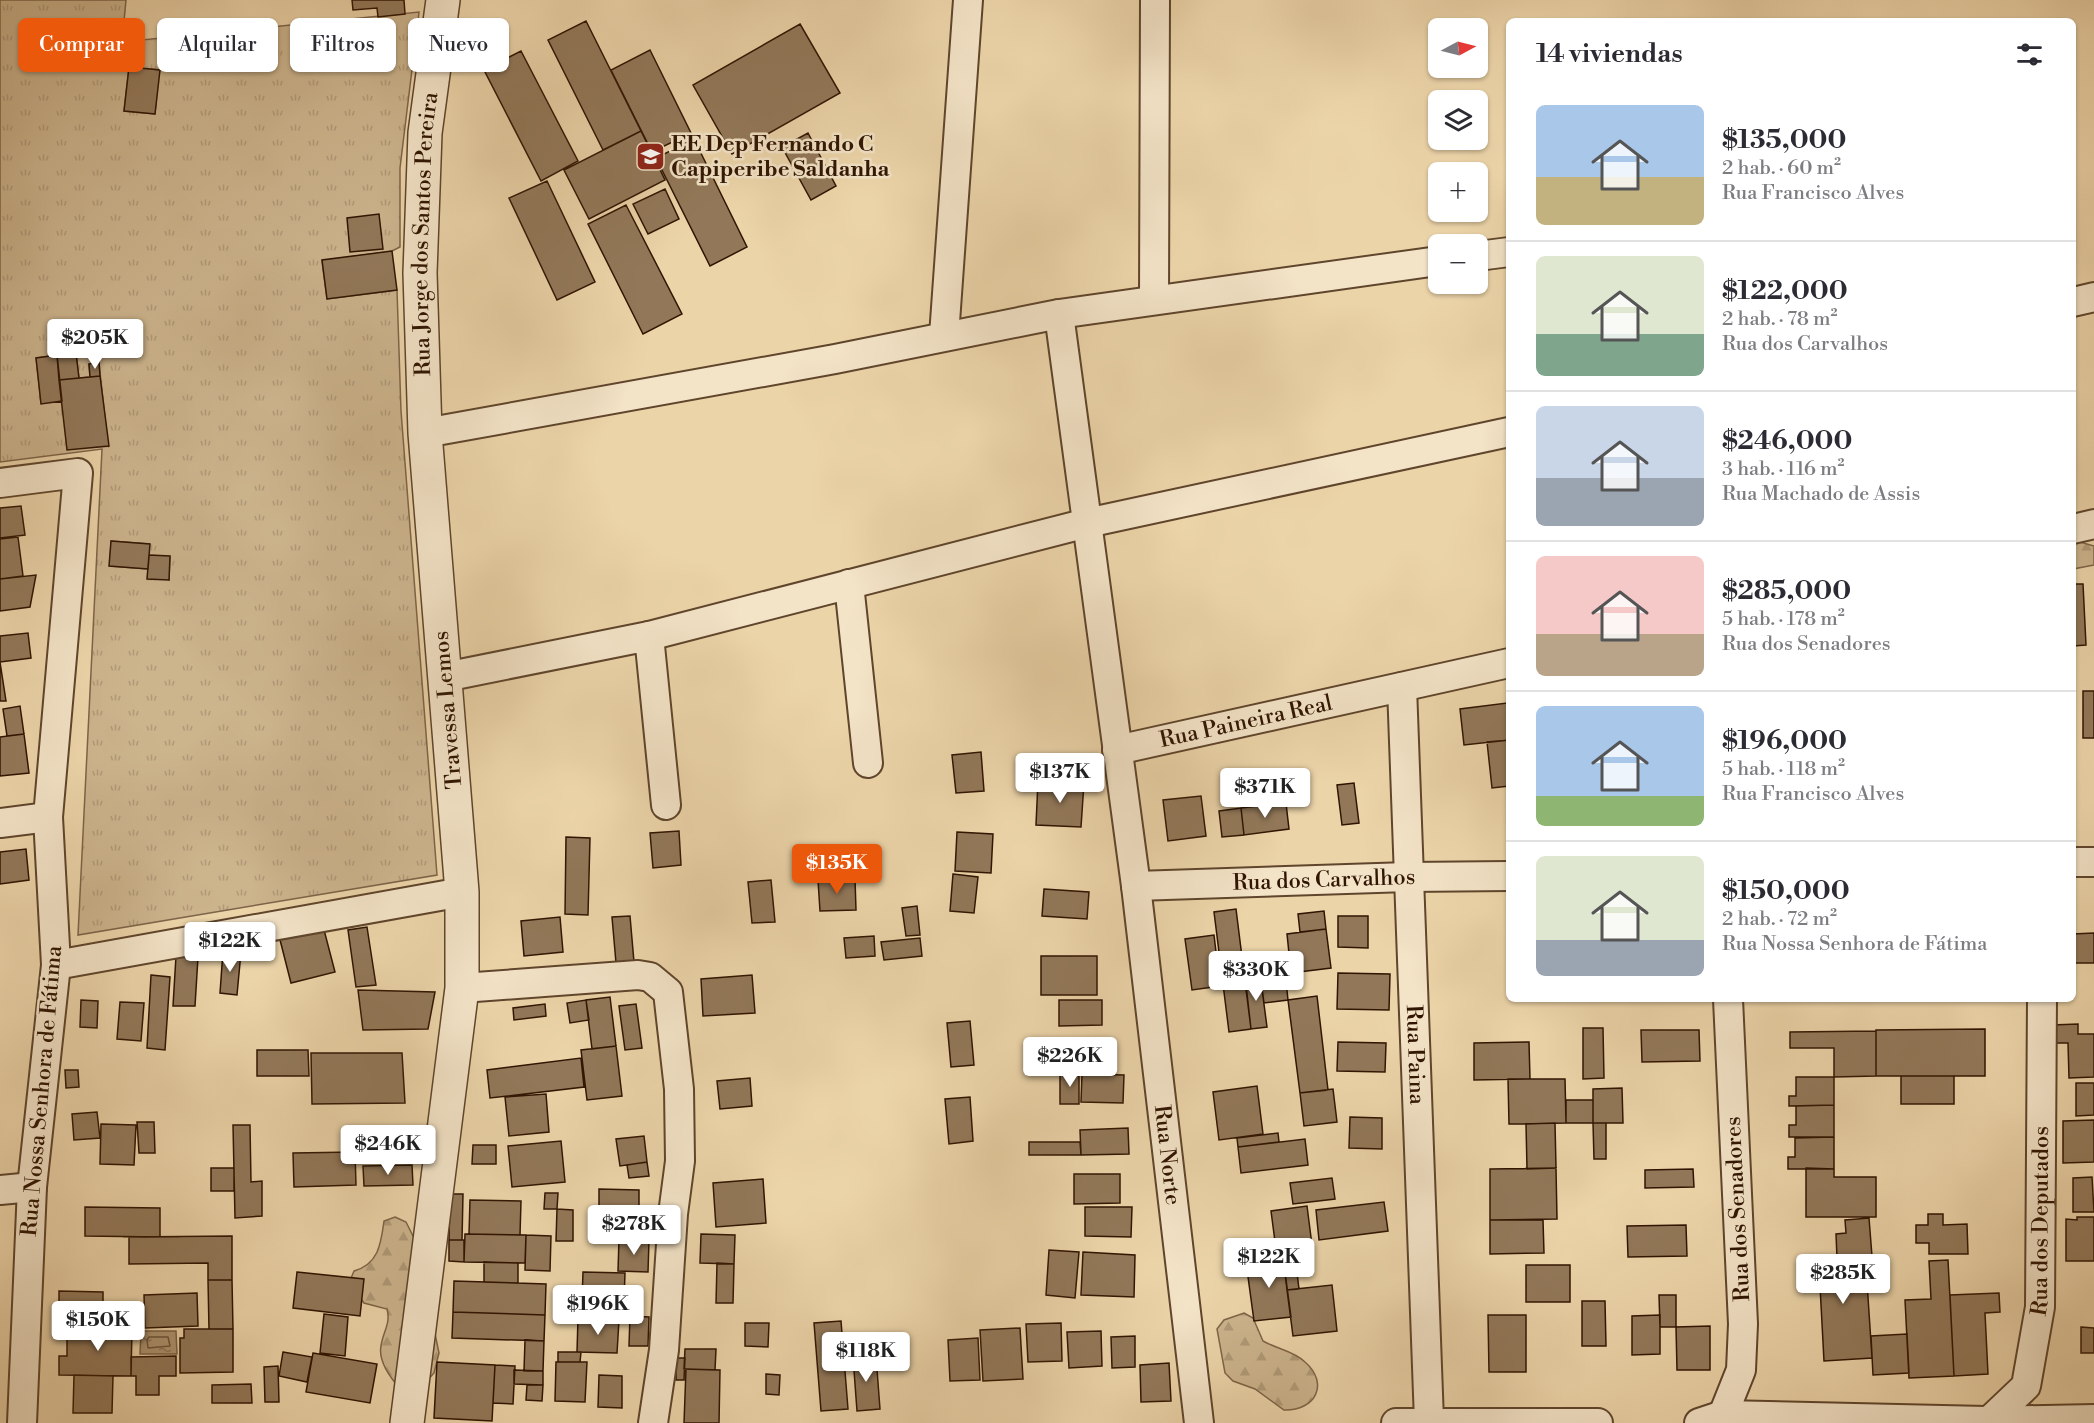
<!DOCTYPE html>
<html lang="es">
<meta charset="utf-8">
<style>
body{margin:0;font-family:"Libre Bodoni",serif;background:#f2f2f3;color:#2b2b33;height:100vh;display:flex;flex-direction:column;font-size:22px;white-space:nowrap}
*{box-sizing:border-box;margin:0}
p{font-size:20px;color:#7c7c81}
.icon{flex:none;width:33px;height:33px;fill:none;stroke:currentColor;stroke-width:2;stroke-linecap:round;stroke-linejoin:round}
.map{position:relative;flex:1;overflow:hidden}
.panel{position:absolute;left:1506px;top:18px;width:570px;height:984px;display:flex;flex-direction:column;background:#fff;border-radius:9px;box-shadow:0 2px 4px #0004}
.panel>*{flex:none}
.banner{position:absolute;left:18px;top:18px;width:570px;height:54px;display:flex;gap:12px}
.needle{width:39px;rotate:83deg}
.tools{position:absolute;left:1428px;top:18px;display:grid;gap:12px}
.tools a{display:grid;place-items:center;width:60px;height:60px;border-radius:9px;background:#fff;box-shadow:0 2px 4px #0004;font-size:30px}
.price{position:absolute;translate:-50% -51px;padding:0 14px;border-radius:6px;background:#fff;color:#222;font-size:20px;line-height:39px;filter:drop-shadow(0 2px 3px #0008)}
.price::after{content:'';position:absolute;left:50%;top:36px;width:18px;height:14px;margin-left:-9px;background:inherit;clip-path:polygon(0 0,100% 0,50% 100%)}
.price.active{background:#ea580c;color:#fff}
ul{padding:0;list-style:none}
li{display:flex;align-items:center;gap:18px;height:150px;padding:0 30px}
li+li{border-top:2px solid #e1e1e2}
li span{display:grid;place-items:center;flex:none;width:168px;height:120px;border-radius:9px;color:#555}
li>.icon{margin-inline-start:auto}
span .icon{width:72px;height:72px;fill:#fffc;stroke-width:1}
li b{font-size:26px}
h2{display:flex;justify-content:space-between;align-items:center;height:72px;padding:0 30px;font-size:26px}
.chip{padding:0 21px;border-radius:9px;background:#fff;box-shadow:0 2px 4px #0004;font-size:21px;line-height:54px}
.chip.active{background:#ea580c;color:#fff}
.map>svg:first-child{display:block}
.grass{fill:url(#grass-tufts);stroke:#7e6448;stroke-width:1.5;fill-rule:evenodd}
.forest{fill:url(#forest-firs);stroke:#7e6448;stroke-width:1.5}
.water{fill:url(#water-ripples);stroke:#7a6144;stroke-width:1.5}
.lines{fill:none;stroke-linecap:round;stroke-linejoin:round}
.shore{stroke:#6e5439;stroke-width:1.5}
.building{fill:#927859;stroke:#301502;stroke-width:1.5}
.minor-casing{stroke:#5f452c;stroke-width:32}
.tertiary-casing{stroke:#5f452c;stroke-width:36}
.minor{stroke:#f3e3c7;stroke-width:28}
.tertiary{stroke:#f3e3c7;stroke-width:33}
.labels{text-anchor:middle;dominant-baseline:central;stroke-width:5;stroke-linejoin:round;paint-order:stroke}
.poi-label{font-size:22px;font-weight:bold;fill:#301502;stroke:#f3e3c7;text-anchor:start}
.street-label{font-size:22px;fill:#301502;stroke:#f3e3c7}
</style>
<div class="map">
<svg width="2094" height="1423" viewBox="0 0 2094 1423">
<defs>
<pattern id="grass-tufts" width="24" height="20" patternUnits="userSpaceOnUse" patternTransform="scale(1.5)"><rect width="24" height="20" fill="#ccb48d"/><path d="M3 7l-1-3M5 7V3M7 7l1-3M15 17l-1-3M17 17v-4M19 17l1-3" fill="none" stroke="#b09a78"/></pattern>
<pattern id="forest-firs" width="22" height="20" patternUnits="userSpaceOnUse" patternTransform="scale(1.5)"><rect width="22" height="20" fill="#ccb48d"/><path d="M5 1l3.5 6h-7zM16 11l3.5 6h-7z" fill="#b09a78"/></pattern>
<pattern id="water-ripples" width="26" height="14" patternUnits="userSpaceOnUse" patternTransform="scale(1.5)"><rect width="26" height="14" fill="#ac9370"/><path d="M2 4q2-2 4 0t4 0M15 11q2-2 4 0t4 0" fill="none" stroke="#8c775a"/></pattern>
</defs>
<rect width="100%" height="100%" fill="#ecd4a9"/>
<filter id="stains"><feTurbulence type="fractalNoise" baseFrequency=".00333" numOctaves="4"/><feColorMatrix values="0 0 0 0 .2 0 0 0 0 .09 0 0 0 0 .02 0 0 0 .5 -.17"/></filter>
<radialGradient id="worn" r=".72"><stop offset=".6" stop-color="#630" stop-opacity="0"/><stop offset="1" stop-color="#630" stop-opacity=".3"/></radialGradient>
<path class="grass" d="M0 0H126L122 42 419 12 400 168V247L392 251 322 261 327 299 397 290 401 411 437 875 78 935 102 449 0 462ZM129 67 159 70 155 114 124 111ZM76 353 79 378 90 377 89 364 99 363 108 446 62 401 41 403 36 358ZM111 541 149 544V555L170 557 169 580 148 569 110 566Z"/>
<path class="forest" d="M2073 540 2094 546V565L2073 569Z
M395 1217 406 1222 416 1242 439 1353 434 1373 426 1382 400 1389C390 1377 378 1361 381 1346 383 1331 391 1324 387 1309L364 1303 349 1283 354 1271C379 1264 381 1243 384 1221Z
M1244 1313 1253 1318 1263 1341C1277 1349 1294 1351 1305 1362 1330 1384 1315 1411 1284 1410L1255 1389 1233 1381 1225 1373 1217 1329 1224 1320Z"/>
<path class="water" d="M141 1331H176L177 1354H140Z"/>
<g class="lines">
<path class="shore" d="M149 1337H168L170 1346 148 1348 147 1340Z"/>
</g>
<path class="building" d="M352 0H404L405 14 378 17 377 8 353 10Z
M586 21 641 131 603 150 548 40Z
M800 24 840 93 732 154 693 85Z
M650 50 691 133 652 152 611 70Z
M521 51 578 161 541 181 484 70Z
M129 67 160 70 155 114 124 111Z
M641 131 665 180 589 219 564 170Z
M808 133 836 186 811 200 782 147Z
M694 139 747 247 710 266 656 158Z
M547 181 595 282 557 300 509 198Z
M665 189 679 219 648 234 633 204Z
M626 205 682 314 643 334 588 224Z
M379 214 383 249 350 252 347 218Z
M392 251 397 290 327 299 322 260Z
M76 353 79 378 59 380 57 355Z
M57 355 62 401 41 404 36 358Z
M99 362 100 376 90 377 89 364Z
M100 376 109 446 67 450 59 380Z
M21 506 25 535 0 538V508Z
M18 537 23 576 0 579V539Z
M111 541 150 544 148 569 109 566Z
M149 555 170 556 169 580 147 579Z
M36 575 30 607 0 611V579Z
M2073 584H2083L2086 645 2073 646Z
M28 633 31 658 0 662V636Z
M0 662 6 701H0Z
M2083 691H2094V738H2083Z
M1507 703 1509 740 1464 745 1460 709Z
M20 706 24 734 7 736 3 709Z
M24 734 29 773 0 776V737Z
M1509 740V786L1492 788 1487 742Z
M981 752 984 791 956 793 952 755Z
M1038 781 1084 783 1081 827 1036 825Z
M1354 783 1359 823 1342 825 1337 785Z
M1201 796 1206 836 1168 841 1163 800Z
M1286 803 1289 829 1244 835 1241 808Z
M1241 808 1244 835 1222 837 1219 811Z
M679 831 681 865 653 868 650 833Z
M957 832 993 834 991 873 955 871Z
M566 837 590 838 588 915 565 914Z
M26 849 29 880 0 884V852Z
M953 874 978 877 974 913 950 911Z
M855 879 856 910 820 911 818 880Z
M771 880 775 922 752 923 748 882Z
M1044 889 1089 892 1087 919 1042 916Z
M917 906 920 935 906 936 902 908Z
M1236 909 1251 1029 1229 1032 1214 912Z
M1324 911 1326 929 1300 932 1298 914Z
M630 916 634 962 616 963 612 917Z
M1338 916H1368V948L1338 947Z
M560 917 563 952 524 956 521 921Z
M323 926 335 972 291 983 279 936Z
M367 927 376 985 356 987 348 930Z
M1326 929 1331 968 1291 973 1287 934Z
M2094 933V963H2074L2073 984V934Z
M1214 935 1220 986 1192 990 1185 939Z
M874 936 875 956 846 958 844 938Z
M920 938 922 956 884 960 881 942Z
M223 951 241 952 237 995 220 993Z
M176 956 198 957 195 1006H173Z
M1041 956H1097V995H1041Z
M1285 971 1288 1000 1264 1003 1260 974Z
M1338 973 1390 974 1389 1010 1337 1009Z
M1260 974 1267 1027 1251 1029 1245 976Z
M151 975 170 977 165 1050 147 1048Z
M752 975 755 1013 703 1016 701 979Z
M358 990 435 992 428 1029 363 1030Z
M1317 996 1328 1090 1300 1093 1288 1000Z
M610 997 616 1046 592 1049 586 1000Z
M81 1000 98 1001 97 1028 80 1027Z
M586 1000 589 1020 570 1023 567 1003Z
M1059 1000H1102V1025L1059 1026Z
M120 1002 144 1003 141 1041 117 1039Z
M545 1004 546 1016 514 1020 513 1008Z
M636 1004 642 1048 625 1050 619 1006Z
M970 1021 974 1065 951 1067 947 1023Z
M2078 1024V1034H2094V1077L2069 1078 2068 1043H2052V1025Z
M1583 1028H1603L1604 1078 1583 1079Z
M1985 1029V1076H1876V1030Z
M1641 1030H1699L1700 1061 1642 1062Z
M1876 1031V1076L1834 1077V1048H1790V1032Z
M1338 1042 1386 1043 1385 1072 1337 1071Z
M1529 1042 1530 1079 1474 1080V1043Z
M616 1046 622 1096 587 1100 581 1050Z
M257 1050H308L309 1076H257Z
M311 1053H402L405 1103 312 1104Z
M581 1058 584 1087 490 1098 487 1070Z
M65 1070H78L79 1087 66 1088Z
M1060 1072H1079V1104H1060Z
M1082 1074 1124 1075 1123 1103 1081 1102Z
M1901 1076H1954V1104H1901Z
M1796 1077H1834V1105L1789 1106V1096H1796Z
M750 1078 752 1106 720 1109 717 1081Z
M1508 1079H1565L1566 1123 1509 1124Z
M2076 1083H2094V1115L2076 1116Z
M1257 1086 1263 1134 1219 1140 1213 1092Z
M1622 1088 1623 1123H1593V1089Z
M1333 1089 1337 1122 1304 1126 1300 1093Z
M546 1094 549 1132 509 1136 505 1097Z
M970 1097 973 1141 949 1144 945 1099Z
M1566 1100H1593V1123H1566Z
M1834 1105V1137H1789V1125H1796V1106Z
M97 1112 100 1138 74 1140 72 1114Z
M1350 1117 1382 1118V1149L1349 1148Z
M2094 1120V1162L2063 1163V1121Z
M137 1122H154L155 1153H139Z
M1555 1123 1556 1168 1527 1169 1526 1124Z
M1593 1123H1606V1159H1594Z
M101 1124 136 1125 134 1165 100 1164Z
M233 1125H250L251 1182 262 1181V1216L235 1218Z
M1128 1128 1129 1154 1081 1155 1080 1130Z
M1278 1133 1279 1142 1238 1147 1237 1138Z
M644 1136 647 1162 620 1166 616 1139Z
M1834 1137V1169H1788V1157H1795V1138Z
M1305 1139 1308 1165 1241 1173 1238 1147Z
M561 1141 565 1182 512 1187 508 1146Z
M1029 1142H1080L1081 1155H1029Z
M473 1145H496V1164H472Z
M355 1152 356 1185 294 1187 293 1153Z
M647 1162 649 1176 629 1178 627 1165Z
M412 1165 413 1185 364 1186 363 1166Z
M211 1168H234V1191H211Z
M1556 1168 1557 1219 1490 1220V1169Z
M1806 1168 1834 1169V1177H1876V1217H1806Z
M1693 1169 1694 1187 1645 1188V1170Z
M1074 1174H1120V1203L1074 1204Z
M2092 1177 2094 1212H2073V1178Z
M1332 1178 1335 1199 1293 1204 1290 1183Z
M763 1179 766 1223 716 1227 713 1183Z
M599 1189 639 1190V1215L599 1214Z
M545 1193H558L557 1209H544Z
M450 1194H463L462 1240H449Z
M470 1200 521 1201 520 1235 469 1234Z
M1384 1202 1388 1231 1319 1240 1316 1210Z
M1307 1206 1313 1253 1277 1257 1271 1211Z
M85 1207 160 1208V1237L85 1236Z
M1085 1207H1132L1131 1237 1085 1236Z
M557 1209 573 1210V1241H556Z
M1928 1214H1943V1225L1967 1224 1968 1254H1929V1243H1916V1225H1928Z
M2077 1217H2094V1261H2066V1219L2077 1220Z
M1869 1218 1872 1256 1837 1258 1836 1234 1846 1233 1845 1220Z
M1490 1220H1543L1544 1253 1490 1254Z
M1686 1225 1687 1256 1628 1257 1627 1226Z
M465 1234 526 1235 525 1263 464 1262Z
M701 1234 735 1235 734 1264 700 1263Z
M526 1235 551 1236 550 1271 525 1270Z
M232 1236V1280H208V1263L129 1264V1237Z
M619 1239 649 1240 648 1272 618 1271Z
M449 1240H464V1262L449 1261Z
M1049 1250 1079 1252 1075 1298 1046 1295Z
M1083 1252 1135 1255 1134 1297 1081 1295Z
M1295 1256 1299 1289 1287 1290 1283 1257Z
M1872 1256 1874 1282H1867L1872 1358 1824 1361 1820 1286 1803 1287 1802 1261Z
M1283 1257 1291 1317 1254 1321 1246 1262Z
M1948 1260 1954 1376 1909 1378 1905 1300 1931 1299 1929 1261Z
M484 1262 518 1263V1283L484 1282Z
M717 1263 734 1264 733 1303H716Z
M1526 1265H1570V1302H1526Z
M297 1272 364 1279 360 1316 293 1308Z
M583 1272 625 1273 624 1302 582 1301Z
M208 1280H232L233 1329H209Z
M454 1281 546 1284 545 1315 453 1312Z
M1332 1285 1337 1331 1293 1336 1287 1290Z
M59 1291 103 1292V1328L59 1327Z
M197 1293 198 1326 145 1328 144 1295Z
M1999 1293 2000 1312 1985 1313 1988 1374 1954 1376 1950 1295Z
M1659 1295H1676V1327H1660Z
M1582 1301H1605L1606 1346H1582Z
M453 1312 545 1315 544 1341 452 1338Z
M324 1314 348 1317 345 1356 320 1353Z
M1488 1315H1526V1372H1489Z
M1660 1315V1354L1632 1355V1316Z
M630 1316 649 1317 648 1346H629Z
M578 1318 619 1320 617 1353 577 1352Z
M841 1321 848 1409 821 1411 814 1323Z
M745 1323H769L768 1347 745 1346Z
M1061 1323 1062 1361 1028 1362 1026 1324Z
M1710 1326V1370H1677L1676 1327Z
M67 1327 132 1328 131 1376 59 1375V1356H67Z
M2081 1327 2094 1328V1353H2081Z
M1020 1328 1023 1379 983 1381 980 1330Z
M184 1329H233V1372L180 1373V1338H184Z
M1101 1331 1102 1366 1069 1368 1067 1332Z
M1907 1334 1909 1373 1873 1375 1871 1336Z
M1135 1336V1367L1112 1368 1111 1337Z
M978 1338 980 1380 950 1381 948 1340Z
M525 1340 544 1341 543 1371H524Z
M685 1349H716L715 1370 684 1369Z
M283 1352 312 1357 307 1382 279 1376Z
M558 1352H581L580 1362H558Z
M313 1353 377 1364 370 1403 306 1392Z
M176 1356V1376H159V1395H136V1376H131V1357Z
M876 1356 880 1409 857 1411 853 1357Z
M676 1358H685L684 1380H676Z
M437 1362 495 1365 492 1421 434 1418Z
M556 1362H587L585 1402 555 1401Z
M1169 1363 1171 1401 1141 1402 1140 1365Z
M495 1365 515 1366 513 1404 493 1403Z
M278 1366 279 1402H265L264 1367Z
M686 1369 720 1370 719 1423H684Z
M514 1370 543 1371V1385L514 1384Z
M766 1374 780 1375 779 1395 766 1394Z
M74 1375 113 1376 112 1413H73Z
M599 1375 622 1376V1408L598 1407Z
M251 1384 252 1403H212V1385Z
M527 1385H543L542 1401 526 1400Z"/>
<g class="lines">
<defs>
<g id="minor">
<path d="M1478 256 1509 252"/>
<path d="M1154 300 1155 0"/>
<path d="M2073 302 2094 297"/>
<path id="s1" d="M1059 314 1136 886 1199 1423"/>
<path d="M944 336 968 0"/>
<path d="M425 433 835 359 1059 314 1438 261"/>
<path d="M0 483 78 473 48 817 56 965 32 1187 22 1423"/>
<path d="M2073 529 2094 524"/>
<path d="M849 584 868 763"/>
<path d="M649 636 1087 523 1509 432"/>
<path d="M445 677 649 636 666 805"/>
<path id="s2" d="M1402 687 1429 1421"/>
<path id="s3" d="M1117 750 1509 663"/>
<path d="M0 823 48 817"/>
<path d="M2073 862H2094"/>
<path id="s4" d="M1136 886 1408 877 1509 876"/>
<path d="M56 965 462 892"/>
<path d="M462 988 638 975 650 977 668 992 679 1089 680 1161 673 1214 664 1350 653 1423"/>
<path d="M0 1190 32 1187"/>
<path d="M1723 1415 1741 1370 1743 1324 1728 999"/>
<path d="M1396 1423H1598"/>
<path d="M1699 1423 1723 1415 1986 1421 2094 1419"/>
<path id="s5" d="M1987 1423 2026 1386 2040 1307 2042 999"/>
</g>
<g id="tertiary">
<path id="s6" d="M407 1423 462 988V892L425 433 420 273 425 133 443 0"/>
</g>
</defs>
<use href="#minor" class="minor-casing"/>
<use href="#tertiary" class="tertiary-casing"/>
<use href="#minor" class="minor"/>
<use href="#tertiary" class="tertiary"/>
</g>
<defs>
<symbol id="school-square" viewBox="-11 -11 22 22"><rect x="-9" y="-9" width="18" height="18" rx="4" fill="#8f2418" stroke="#f3e3c7"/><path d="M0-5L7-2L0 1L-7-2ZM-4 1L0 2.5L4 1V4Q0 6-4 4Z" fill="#fff"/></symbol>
</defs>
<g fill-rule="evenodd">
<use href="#school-square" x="634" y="140" width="33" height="33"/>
</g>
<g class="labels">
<g class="poi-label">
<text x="671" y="144">EE Dep Fernando C<tspan x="671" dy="25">Capiperibe Saldanha</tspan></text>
</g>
<g class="street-label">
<text stroke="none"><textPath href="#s6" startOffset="1194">Rua Jorge dos Santos Pereira</textPath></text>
<text transform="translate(448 710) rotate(-95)">Travessa Lemos</text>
<text stroke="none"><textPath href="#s3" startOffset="132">Rua Paineira Real</textPath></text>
<text stroke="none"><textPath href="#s4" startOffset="188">Rua dos Carvalhos</textPath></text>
<text stroke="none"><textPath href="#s2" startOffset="368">Rua Paina</textPath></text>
<text transform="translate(42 1091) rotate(-85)">Rua Nossa Senhora de Fátima</text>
<text stroke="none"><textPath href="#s1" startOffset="848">Rua Norte</textPath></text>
<text transform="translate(1738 1209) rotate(-93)">Rua dos Senadores</text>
<text stroke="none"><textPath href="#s5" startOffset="220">Rua dos Deputados</textPath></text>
</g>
</g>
<rect width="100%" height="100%" filter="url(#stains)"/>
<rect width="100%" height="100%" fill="url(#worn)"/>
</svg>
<div class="tools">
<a><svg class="needle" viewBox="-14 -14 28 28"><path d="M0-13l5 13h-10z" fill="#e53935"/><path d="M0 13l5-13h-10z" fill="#7c7c81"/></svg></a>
<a><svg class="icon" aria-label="layers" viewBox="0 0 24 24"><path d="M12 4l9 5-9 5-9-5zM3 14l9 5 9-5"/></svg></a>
<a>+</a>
<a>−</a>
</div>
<b class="price" style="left:95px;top:370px">$205K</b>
<b class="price" style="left:1060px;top:804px">$137K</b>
<b class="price" style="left:1265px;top:819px">$371K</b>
<b class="price active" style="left:837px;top:895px">$135K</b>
<b class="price" style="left:230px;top:973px">$122K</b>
<b class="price" style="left:1256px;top:1002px">$330K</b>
<b class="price" style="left:1070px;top:1088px">$226K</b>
<b class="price" style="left:388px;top:1176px">$246K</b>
<b class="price" style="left:634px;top:1256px">$278K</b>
<b class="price" style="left:1269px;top:1289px">$122K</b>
<b class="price" style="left:1843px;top:1305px">$285K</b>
<b class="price" style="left:598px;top:1336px">$196K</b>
<b class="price" style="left:98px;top:1352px">$150K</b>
<b class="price" style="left:866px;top:1383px">$118K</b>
<div class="banner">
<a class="chip active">Comprar</a>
<a class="chip">Alquilar</a>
<a class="chip">Filtros</a>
<a class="chip">Nuevo</a>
</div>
<section class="panel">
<h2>14 viviendas<svg class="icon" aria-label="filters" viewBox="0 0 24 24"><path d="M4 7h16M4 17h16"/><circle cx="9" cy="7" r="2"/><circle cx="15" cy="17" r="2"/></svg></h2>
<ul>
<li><span style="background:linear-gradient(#a9c7e8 60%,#c2b280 0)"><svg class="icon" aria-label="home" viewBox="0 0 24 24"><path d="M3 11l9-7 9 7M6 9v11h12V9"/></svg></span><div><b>$135,000</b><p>2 hab. · 60 m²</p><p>Rua Francisco Alves</p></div></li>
<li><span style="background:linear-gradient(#dfe7d0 65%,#7fa58c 0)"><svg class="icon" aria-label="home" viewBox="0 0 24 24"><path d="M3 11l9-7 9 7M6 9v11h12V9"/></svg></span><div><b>$122,000</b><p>2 hab. · 78 m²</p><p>Rua dos Carvalhos</p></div></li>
<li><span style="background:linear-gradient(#c9d6e8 60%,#9aa5b1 0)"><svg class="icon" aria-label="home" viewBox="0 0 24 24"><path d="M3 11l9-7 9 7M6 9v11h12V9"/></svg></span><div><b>$246,000</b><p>3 hab. · 116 m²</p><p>Rua Machado de Assis</p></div></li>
<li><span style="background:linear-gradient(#f6c9c9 65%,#b9a48a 0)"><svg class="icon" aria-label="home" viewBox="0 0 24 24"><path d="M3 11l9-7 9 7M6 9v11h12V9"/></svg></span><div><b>$285,000</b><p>5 hab. · 178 m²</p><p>Rua dos Senadores</p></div></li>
<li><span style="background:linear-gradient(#a9c7e8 75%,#8fb573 0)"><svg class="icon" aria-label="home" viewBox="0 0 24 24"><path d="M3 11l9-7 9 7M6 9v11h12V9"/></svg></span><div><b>$196,000</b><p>5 hab. · 118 m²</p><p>Rua Francisco Alves</p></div></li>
<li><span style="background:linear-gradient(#dfe7d0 70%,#9aa5b1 0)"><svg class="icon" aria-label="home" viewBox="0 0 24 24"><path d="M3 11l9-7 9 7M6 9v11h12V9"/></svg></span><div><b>$150,000</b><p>2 hab. · 72 m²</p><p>Rua Nossa Senhora de Fátima</p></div></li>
</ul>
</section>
</div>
